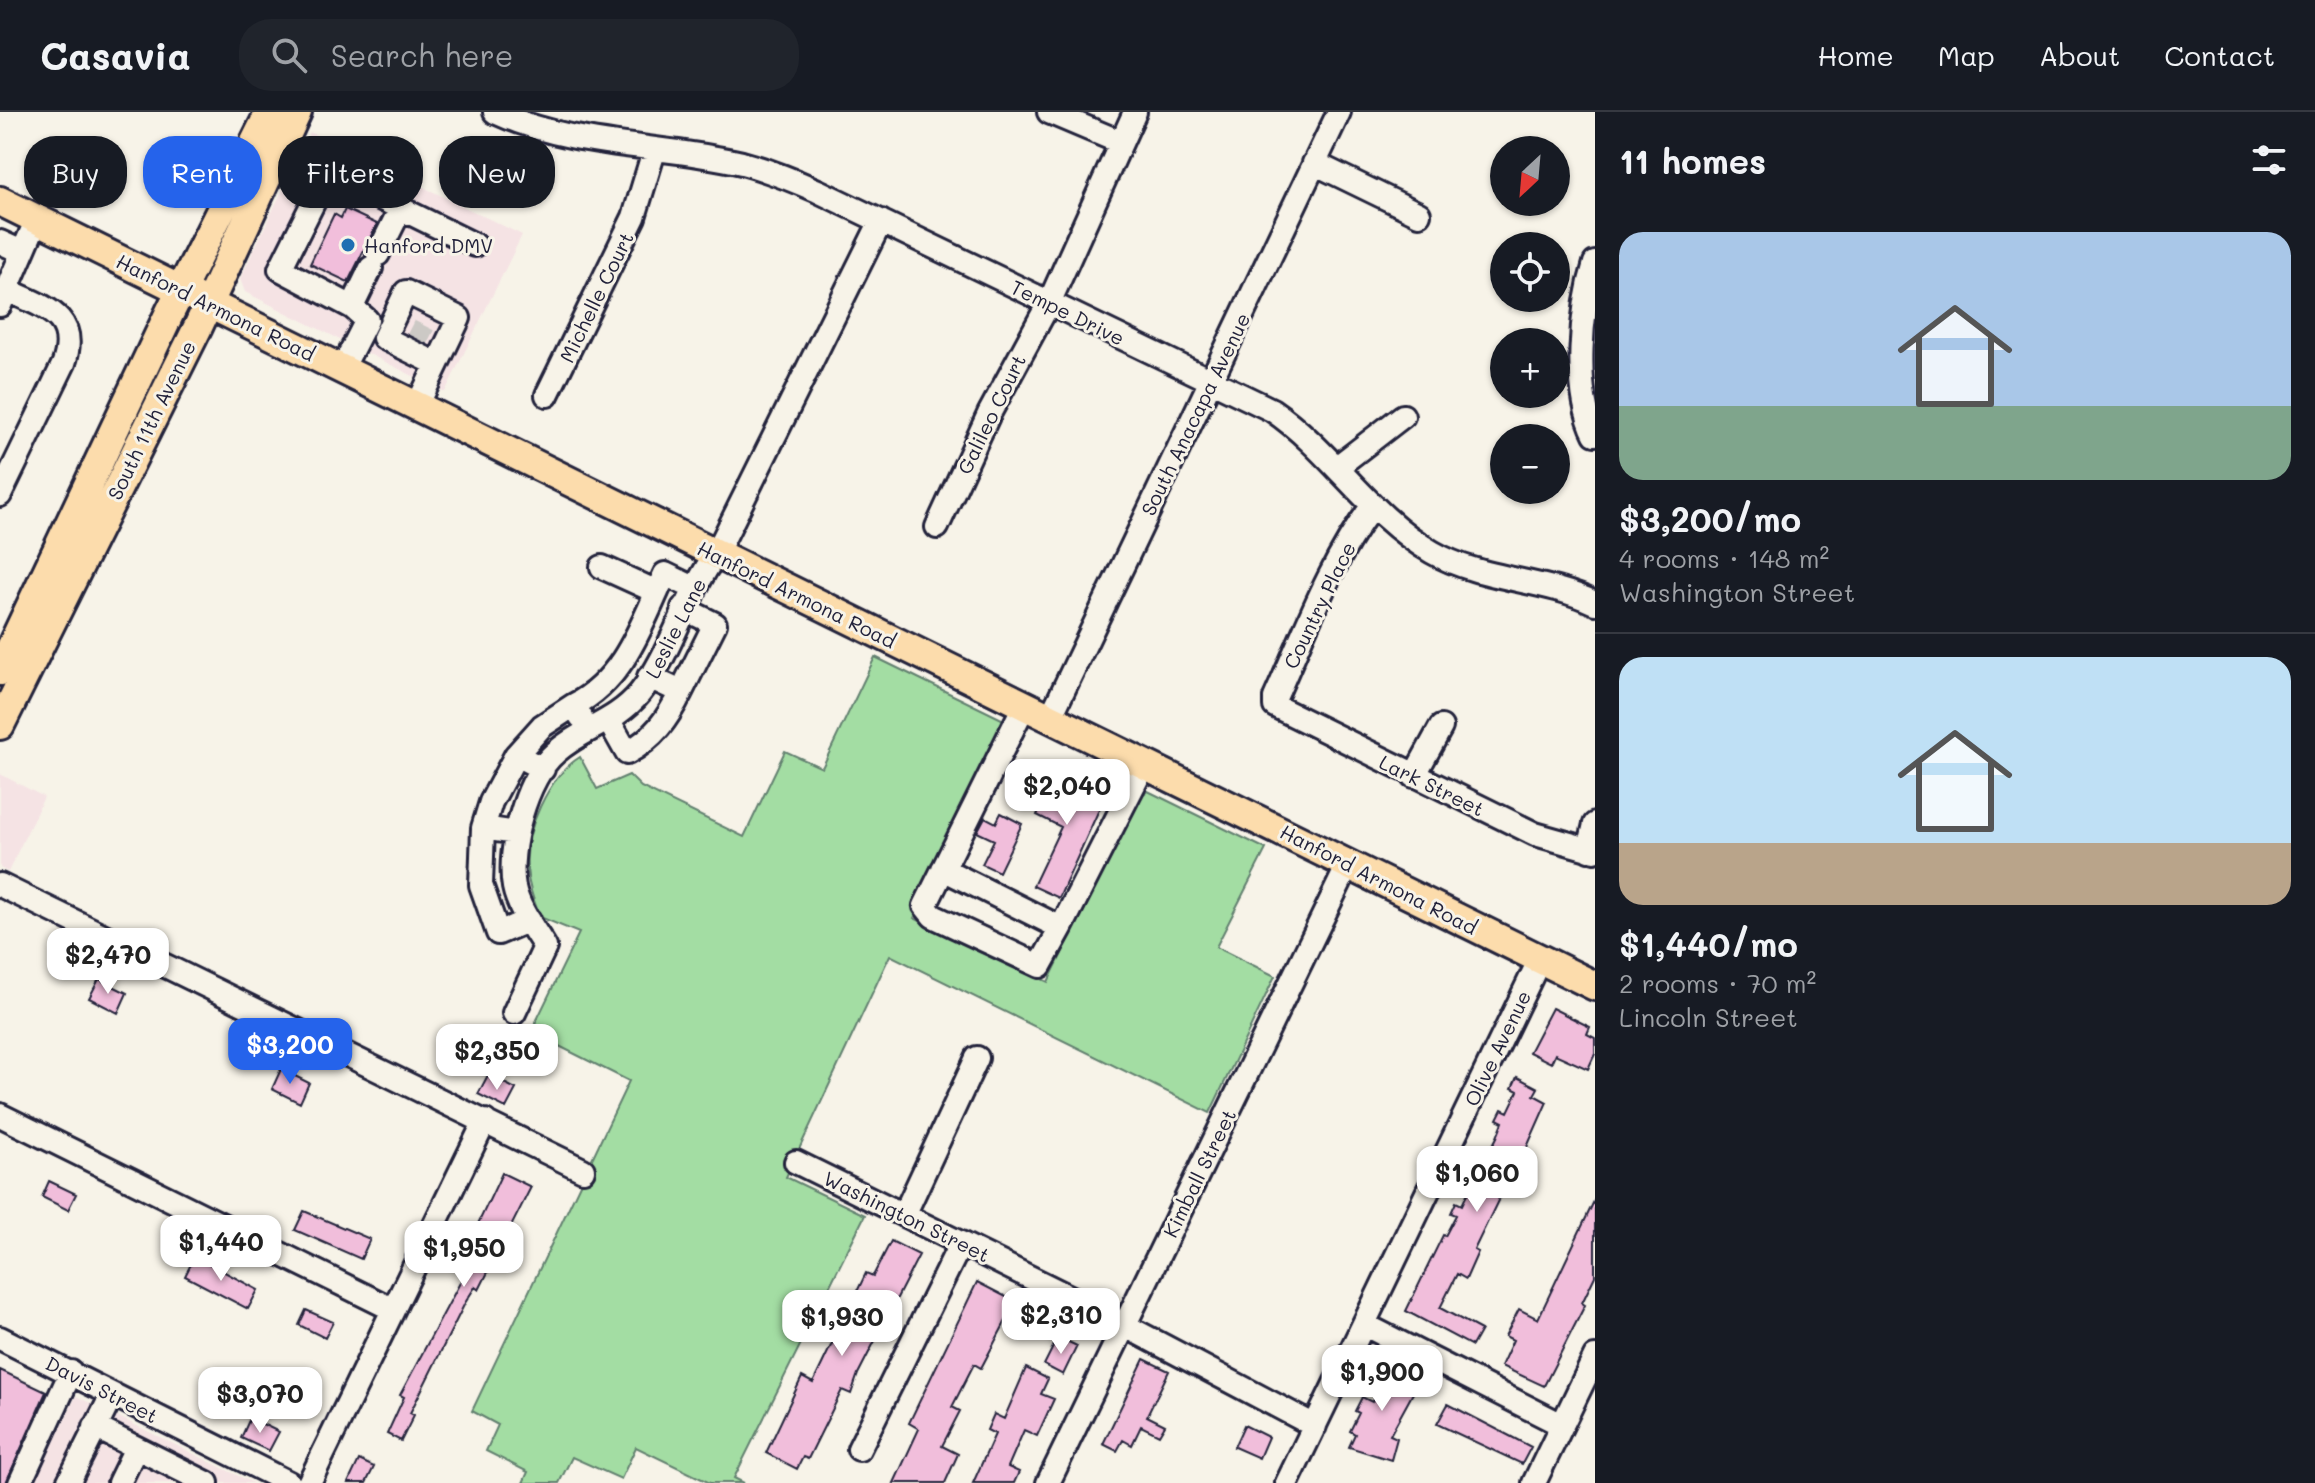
<!DOCTYPE html>
<meta charset="utf-8">
<style>
body{margin:0;font-family:Mali,sans-serif;background:#20242c;color:#f1f3f6;height:100vh;display:flex;flex-direction:column;font-size:30px;white-space:nowrap}
*{box-sizing:border-box;margin:0}
p{font-size:26px;color:#9ea1a6}
.icon{flex:none;width:44px;height:44px;fill:none;stroke:currentColor;stroke-width:2;stroke-linecap:round;stroke-linejoin:round}
.map{position:relative;flex:1;overflow:hidden}
.side{display:flex;flex-direction:column;background:#171b24;width:720px}
.side>*{flex:none}
.banner{position:absolute;left:24px;top:24px;width:760px;height:72px;display:flex;gap:16px}
.needle{width:52px;rotate:206deg}
.fabs{position:absolute;left:1490px;top:24px;display:grid;gap:16px}
.fabs a{display:grid;place-items:center;width:80px;height:80px;border-radius:50%;background:#171b24;box-shadow:0 2px 6px #0004;font-size:40px}
.price{position:absolute;translate:-50% -68px;padding:0 18px;border-radius:16px;background:#fff;color:#222;font-size:26px;line-height:52px;filter:drop-shadow(0 2px 4px #0008)}
.price::after{content:'';position:absolute;left:50%;top:48px;width:24px;height:18px;margin-left:-12px;background:inherit;clip-path:polygon(0 0,100% 0,50% 100%)}
.price.active{background:#2563eb;color:#fff}
ul{padding:0;list-style:none}
li{display:grid;align-content:center;gap:16px;height:424px;padding:0 24px}
li+li{border-top:2px solid #363941}
li span{display:grid;place-items:center;height:248px;border-radius:24px;color:#555}
li>.icon{margin-inline-start:auto}
span .icon{width:144px;height:144px;fill:#fffc;stroke-width:1}
li b{font-size:34px}
h2{display:flex;justify-content:space-between;align-items:center;height:96px;padding:0 24px;font-size:34px}
.tag{padding:0 28px;border-radius:32px;background:#171b24;box-shadow:0 2px 6px #0004;font-size:28px;line-height:72px}
.tag.active{background:#2563eb;color:#fff}
header{display:flex;align-items:center;gap:48px;box-sizing:border-box;height:112px;padding:0 40px;background:#171b24;border-bottom:2px solid #363941}
header strong{font-size:38px}
nav{display:flex;gap:44px;margin-inline-start:auto;font-size:28px}
.search{width:560px;height:72px;background:#20242c;display:flex;align-items:center;gap:20px;box-sizing:border-box;padding:0 28px;border-radius:32px;color:#9ea1a6;font-size:30px}
main{display:flex;flex:1;min-height:0}
.map>svg:first-child{display:block}
.built{fill:#f5e3e4}
.green{fill:#a3dda3;stroke:#62806f;stroke-width:2}
.building{fill:#f1bedb;stroke:#22223b;stroke-width:2}
.lines{fill:none;stroke-linecap:round;stroke-linejoin:round}
.minor-tunnel{stroke:#ccc9c5;stroke-width:22;stroke-dasharray:22 11;stroke-linecap:butt}
.minor-casing{stroke:#22223b;stroke-width:28}
.major-casing{stroke:#22223b;stroke-width:34}
.minor{stroke:#f7f3e8;stroke-width:22}
.major{stroke:#fcdcac;stroke-width:28}
.poi-dot{fill:#1f6fb2;stroke:#f7f3e8;stroke-width:3}
.labels{text-anchor:middle;dominant-baseline:central;stroke-width:6;stroke-linejoin:round;paint-order:stroke}
.poi-label{font-size:20px;fill:#22223b;stroke:#f7f3e8;text-anchor:start}
.street-label{font-size:20px;fill:#22223b;stroke:#f7f3e8}
</style>
<header>
<strong>Casavia</strong>
<div class="search"><svg class="icon" aria-label="search" viewBox="0 0 24 24"><circle cx="10" cy="10" r="6"/><path d="M15 15l6 6"/></svg>Search here</div>
<nav><a>Home</a><a>Map</a><a>About</a><a>Contact</a></nav>
</header>
<main>
<div class="map">
<svg width="1595" height="1371" viewBox="0 0 1595 1371">
<rect width="100%" height="100%" fill="#f7f3e8"/>
<filter id="ink" filterUnits="userSpaceOnUse"><feTurbulence type="fractalNoise" baseFrequency=".0125" numOctaves="2"/><feDisplacementMap in="SourceGraphic" scale="16" xChannelSelector="R" yChannelSelector="G"/><feConvolveMatrix kernelMatrix="1 2 1 2 8 2 1 2 1" color-interpolation-filters="sRGB"/></filter>
<g filter="url(#ink)">
<path class="built" d="M310 20 522 123 445 280 245 180 240 167Z
M0 662 44 685 8 760 0 756Z
M76 1284 253 1371H34Z"/>
<path class="green" d="M875 545 1008 610 914 806 1048 870 1139 685 1148 679 1266 737 1216 835 1275 864 1210 1001 890 843 786 1065 865 1103 734 1366 744 1371H710L636 1335 621 1367 572 1345 559 1371H523L528 1360 486 1339 498 1313 472 1299 629 969 531 920 579 821 540 805C534 789 528 774 527 756 524 719 548 665 580 645L597 677 629 663 641 675 744 725 785 639 822 656Z"/>
<path class="building" d="M345 97 377 112 348 170 310 152 334 102 341 106Z
M1059 657 1107 680 1059 786 1033 774 1061 715 1037 703Z
M1001 701 1022 712 999 760 982 752 994 728 977 720 985 705 996 711Z
M99 867 127 881 118 901 89 886Z
M1552 896 1590 915 1587 922 1595 926V942L1588 957 1555 942 1551 951 1529 940Z
M281 957 309 971 300 991 272 977Z
M488 963 516 977 506 996 478 982Z
M1517 965 1538 976 1534 983 1547 990 1519 1053 1510 1071 1507 1070 1474 1138 1478 1140 1466 1167 1457 1162 1440 1196 1481 1218 1472 1234 1406 1199 1443 1123 1445 1124 1456 1103 1451 1101 1456 1090 1462 1093 1472 1072 1466 1069 1471 1059 1478 1062 1497 1025 1503 1010 1497 1007 1502 997 1508 1000 1518 979 1512 976Z
M502 1061 531 1075 479 1178 475 1175 465 1191 410 1301 414 1303 401 1329 387 1322 404 1285 400 1283 486 1122 476 1116Z
M49 1069 76 1082 68 1098 42 1085Z
M1595 1087V1164L1582 1191 1585 1193 1544 1274 1501 1254 1513 1228 1505 1224 1519 1197 1538 1207Z
M304 1099 370 1127 361 1147 295 1118Z
M891 1129 919 1143 858 1262 851 1282 842 1278 808 1347 803 1345 797 1357 766 1341 802 1265 813 1271 866 1161 873 1164Z
M195 1144 258 1178 248 1197 185 1164Z
M977 1170 1016 1190 981 1256 974 1252 952 1295 960 1299 942 1334 958 1342 945 1371H894L919 1317 909 1311Z
M306 1198 333 1210 325 1226 299 1213Z
M1058 1225 1077 1234 1063 1263 1044 1253Z
M1144 1247 1169 1259 1147 1304 1165 1313 1159 1323 1141 1314 1132 1333 1123 1328 1117 1339 1103 1332Z
M1383 1249 1419 1270 1390 1323 1397 1326 1391 1348 1349 1335 1355 1322 1350 1319 1359 1301 1355 1299 1362 1285 1372 1290 1383 1269 1375 1264Z
M1026 1256 1048 1267 1041 1282 1054 1287 1037 1324 1024 1318 1008 1355 1019 1360 1014 1371H973L995 1322 987 1318 994 1302 1004 1307Z
M0 1258 46 1280 6 1371H0Z
M1448 1292 1531 1335 1522 1352 1437 1312Z
M250 1306 279 1320 269 1339 241 1326Z
M1244 1313 1268 1325 1259 1346 1234 1335Z
M359 1348 374 1355 366 1371H348Z"/>
<g class="lines">
<path class="minor-tunnel" d="M414 233 428 205"/>
<defs>
<path id="minor" d="M495 0C573 36 659 32 742 51 768 58 793 68 818 79L1272 298C1332 339 1368 403 1432 440 1482 469 1543 466 1595 491
M1049 0 1120 30
M280 37 475 133
M1314 51 1419 102
M328 61 280 157 352 195 367 208 342 257
M0 130 22 140
M378 142 401 96
M1595 151C1581 196 1573 279 1595 322
M0 193 37 107
M352 195 371 156
M547 283 634 105 654 39
M417 294 459 206 406 180 384 226 437 252
M1337 355 1403 304
M0 383 64 251C80 203 43 195 7 178
M1371 396C1329 452 1304 522 1275 586V594L1535 722 1595 739
M937 415 989 302 1049 191 1135 0
M602 455 657 480
M681 580 715 512 683 496
M1025 592 925 794 933 804 1040 854 1061 816
M574 593C625 567 642 511 665 462L694 476
M1051 604 1339 0
M609 609 627 641C654 626 667 608 681 580L649 565
M516 643 542 614 574 593 581 605
M1414 664 1441 615
M483 716 491 690 516 643 543 657
M516 721 483 716 481 773 498 821 529 808
M1589 738 1595 712
M943 757 1061 816 1145 651
M0 773 583 1058
M514 901 545 835C534 817 518 796 514 775 507 738 526 665 556 640 583 616 615 611 640 581 671 542 685 485 716 442L881 109
M0 1003 392 1197
M796 1050 1080 1190 1315 1314
M904 1103 977 946
M1365 1213 1562 1313
M0 1226 289 1371
M95 1315 207 1371
M859 1337 961 1131
M20 1371 71 1260
M68 1371 112 1283
M119 1371 136 1336
M309 1371 485 1009
M1048 1371 1349 751
M1287 1371 1540 847
M1534 1371 1595 1245"/>
<path id="major" d="M0 89 1595 874
M0 559 170 200 270 0
M0 613 198 215 297 0"/>
</defs>
<use href="#minor" class="minor-casing"/>
<use href="#major" class="major-casing"/>
<use href="#minor" class="minor"/>
<use href="#major" class="major"/>
</g>
</g>
<circle class="poi-dot" cx="348" cy="133" r="8"/>
<g class="labels">
<g class="poi-label">
<text x="364" y="133">Hanford DMV</text>
</g>
<g class="street-label">
<text transform="translate(596 185) rotate(-64)">Michelle Court</text>
<text transform="translate(216 195) rotate(26)">Hanford Armona Road</text>
<text transform="translate(1068 200) rotate(26)">Tempe Drive</text>
<text transform="translate(991 302) rotate(-64)">Galileo Court</text>
<text transform="translate(1195 302) rotate(-64)">South Anacapa Avenue</text>
<text transform="translate(151 308) rotate(-64)">South 11th Avenue</text>
<text transform="translate(797 482) rotate(26)">Hanford Armona Road</text>
<text transform="translate(1319 493) rotate(-64)">Country Place</text>
<text transform="translate(675 516) rotate(-63)">Leslie Lane</text>
<text transform="translate(1432 673) rotate(26)">Lark Street</text>
<text transform="translate(1379 767) rotate(27)">Hanford Armona Road</text>
<text transform="translate(1497 936) rotate(-64)">Olive Avenue</text>
<text transform="translate(1199 1061) rotate(-64)">Kimball Street</text>
<text transform="translate(907 1104) rotate(26)">Washington Street</text>
<text transform="translate(102 1277) rotate(27)">Davis Street</text>
</g>
</g>
</svg>
<div class="fabs">
<a><svg class="needle" viewBox="-14 -14 28 28"><path d="M0-13l5 13h-10z" fill="#e53935"/><path d="M0 13l5-13h-10z" fill="#9ea1a6"/></svg></a>
<a><svg class="icon" aria-label="locate" viewBox="0 0 24 24"><circle cx="12" cy="12" r="6"/><path d="M12 2v4M12 18v4M2 12h4M18 12h4"/></svg></a>
<a>+</a>
<a>−</a>
</div>
<b class="price" style="left:1067px;top:715px">$2,040</b>
<b class="price" style="left:108px;top:884px">$2,470</b>
<b class="price active" style="left:290px;top:974px">$3,200</b>
<b class="price" style="left:497px;top:980px">$2,350</b>
<b class="price" style="left:1477px;top:1102px">$1,060</b>
<b class="price" style="left:221px;top:1171px">$1,440</b>
<b class="price" style="left:464px;top:1177px">$1,950</b>
<b class="price" style="left:1061px;top:1244px">$2,310</b>
<b class="price" style="left:842px;top:1246px">$1,930</b>
<b class="price" style="left:1382px;top:1301px">$1,900</b>
<b class="price" style="left:260px;top:1323px">$3,070</b>
<div class="banner">
<a class="tag">Buy</a>
<a class="tag active">Rent</a>
<a class="tag">Filters</a>
<a class="tag">New</a>
</div>
</div>
<section class="side">
<h2>11 homes<svg class="icon" aria-label="filters" viewBox="0 0 24 24"><path d="M4 7h16M4 17h16"/><circle cx="9" cy="7" r="2"/><circle cx="15" cy="17" r="2"/></svg></h2>
<ul>
<li><span style="background:linear-gradient(#a9c7e8 70%,#7fa58c 0)"><svg class="icon" aria-label="home" viewBox="0 0 24 24"><path d="M3 11l9-7 9 7M6 9v11h12V9"/></svg></span><div><b>$3,200/mo</b><p>4 rooms · 148 m²</p><p>Washington Street</p></div></li>
<li><span style="background:linear-gradient(#bfe0f5 75%,#b9a48a 0)"><svg class="icon" aria-label="home" viewBox="0 0 24 24"><path d="M3 11l9-7 9 7M6 9v11h12V9"/></svg></span><div><b>$1,440/mo</b><p>2 rooms · 70 m²</p><p>Lincoln Street</p></div></li>
</ul>
</section>
</main>
